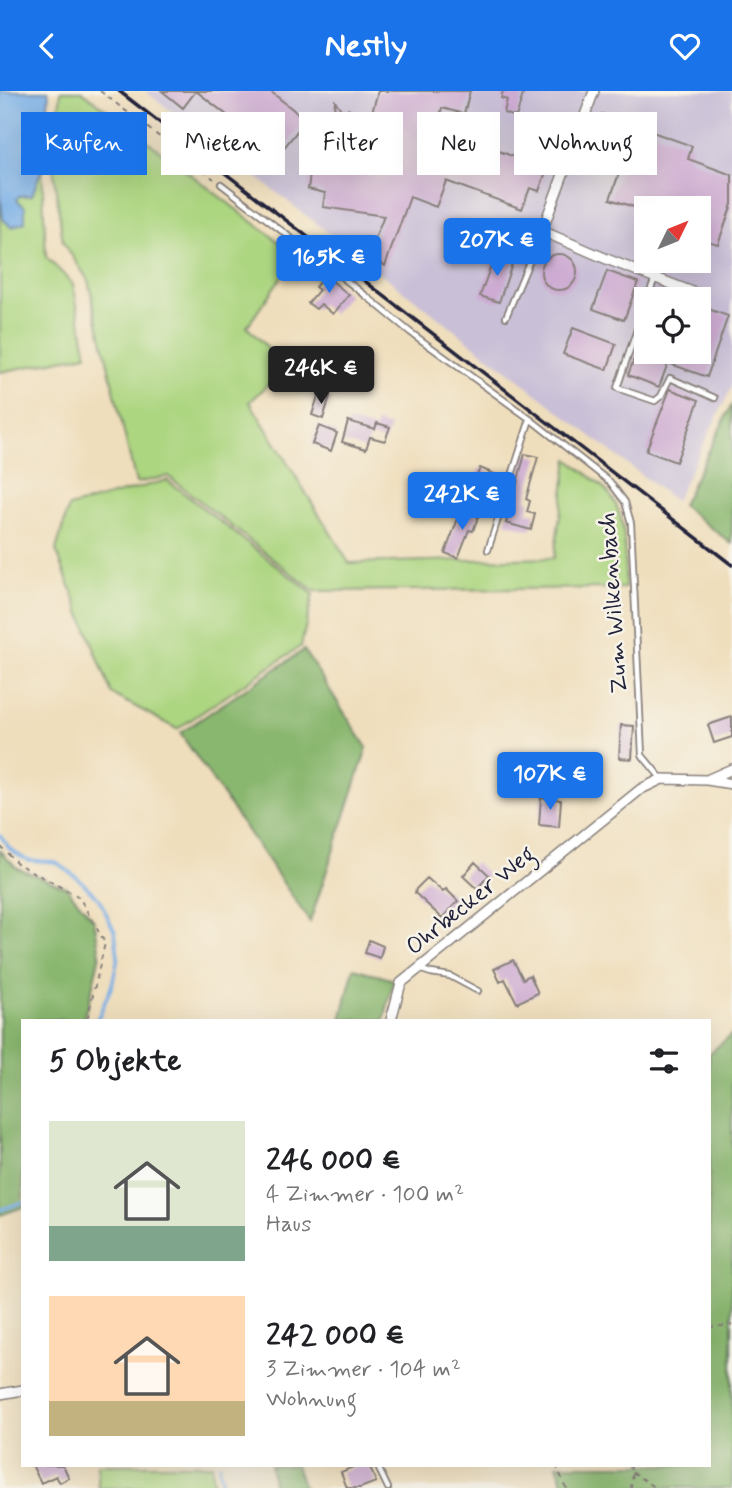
<!DOCTYPE html>
<html lang="de">
<meta charset="utf-8">
<style>
body{margin:0;font-family:Mynerve,sans-serif;background:#f6f6f6;color:#202124;height:100vh;display:flex;flex-direction:column;font-size:26px;white-space:nowrap}
*{box-sizing:border-box;margin:0}
p{font-size:23px;color:#757577}
.icon{flex:none;width:38px;height:38px;fill:none;stroke:currentColor;stroke-width:2;stroke-linecap:round;stroke-linejoin:round}
.map{position:relative;flex:1;overflow:hidden}
.side{position:absolute;left:21px;top:928px;width:690px;height:448px;display:flex;flex-direction:column;background:#fff;border-radius:0px;box-shadow:0 7px 28px #0002}
.side>*{flex:none}
.hud{position:absolute;left:21px;top:21px;width:691px;height:63px;display:flex;gap:14px}
.needle{width:46px;rotate:47deg}
.buttons{position:absolute;left:634px;top:105px;display:grid;gap:14px}
.buttons a{display:grid;place-items:center;width:77px;height:77px;border-radius:0px;background:#fff;box-shadow:0 7px 28px #0002;font-size:35px}
.price{position:absolute;translate:-50% -60px;padding:0 16px;border-radius:7px;background:#1a73e8;color:#fff;font-size:23px;line-height:46px;filter:drop-shadow(0 2px 4px #0008)}
.price::after{content:'';position:absolute;left:50%;top:42px;width:21px;height:16px;margin-left:-10px;background:inherit;clip-path:polygon(0 0,100% 0,50% 100%)}
.price.current{background:#222;color:#fff}
ul{padding:0;list-style:none}
li{display:flex;align-items:center;gap:21px;height:175px;padding:0 28px}
li span{display:grid;place-items:center;flex:none;width:196px;height:140px;border-radius:0px;color:#555}
li>.icon{margin-inline-start:auto}
span .icon{width:84px;height:84px;fill:#fffc;stroke-width:1}
li b{font-size:30px}
h2{display:flex;justify-content:space-between;align-items:center;height:84px;padding:0 28px;font-size:30px}
.pill{padding:0 24px;border-radius:0px;background:#fff;box-shadow:0 7px 28px #0002;font-size:24px;line-height:63px}
.pill.current{background:#1a73e8;color:#fff}
header{display:flex;justify-content:space-between;align-items:center;height:91px;padding:0 28px;background:#1a73e8;color:#fff;font-size:32px;font-weight:700}
.map>svg:first-child{display:block}
.industrial{fill:#c9bfd7;fill-rule:evenodd}
.green{fill:#add681;stroke:#687c5e;stroke-width:2}
.forest{fill:#8ab76f;stroke:#566c55;stroke-width:2}
.water{fill:#77aee6;stroke:#4c6890;stroke-width:2}
.lines{fill:none;stroke-linecap:round;stroke-linejoin:round}
.stream{stroke:#77aee6;stroke-width:3.5}
.building{fill:#cdabd2}
.lane-casing{stroke:#88807c;stroke-width:8}
.street-casing{stroke:#88807c;stroke-width:12}
.path{stroke:#88807c;stroke-width:2;stroke-dasharray:5 5;stroke-linecap:butt}
.lane{stroke:#fff;stroke-width:4.5}
.street{stroke:#fff;stroke-width:9}
.rail{stroke:#22223b;stroke-width:3.5}
.labels{text-anchor:middle;dominant-baseline:central;stroke-width:5;stroke-linejoin:round;paint-order:stroke}
.street-label{font-size:24px;fill:#22223b;stroke:#f7f3e8}
</style>
<header><svg class="icon" aria-label="back" viewBox="0 0 24 24"><path d="M15 5l-7 7 7 7"/></svg>Nestly<svg class="icon" aria-label="heart" viewBox="0 0 24 24"><path d="M12 20l-8-8c-3-5 5-10 8-4 3-6 11-1 8 4z"/></svg></header>
<div class="map">
<svg width="732" height="1397" viewBox="0 0 732 1397">
<rect width="100%" height="100%" fill="#f7f3e8"/>
<filter id="ink" filterUnits="userSpaceOnUse"><feTurbulence type="fractalNoise" baseFrequency=".0143" numOctaves="2"/><feDisplacementMap in="SourceGraphic" scale="14" xChannelSelector="R" yChannelSelector="G"/><feConvolveMatrix kernelMatrix="1 2 1 2 8 2 1 2 1" color-interpolation-filters="sRGB"/></filter>
<filter id="wash" filterUnits="userSpaceOnUse"><feTurbulence type="fractalNoise" baseFrequency=".00686" numOctaves="4" result="noise"/><feDisplacementMap in="SourceGraphic" scale="28" xChannelSelector="R" yChannelSelector="G"/><feGaussianBlur stdDeviation="1.57" result="paint"/><feColorMatrix in="noise" values="0 0 0 0 0 0 0 0 0 0 0 0 0 0 0 0 0 1.4 0 .05"/><feComposite in="paint" operator="in"/></filter>
<g filter="url(#wash)">
<rect width="100%" height="100%" fill="#efdebc"/>
<path class="industrial" d="M145 0H732V296L675 410ZM646 117H698V170H646ZM646 208H698V261H646Z"/>
<path class="green" d="M61 0H82L296 164 247 236 286 276 250 311 349 472 554 467 568 368C579 377 592 386 603 396 630 421 624 463 625 497L314 500 168 385 136 392 88 189 63 151 53 74Z
M42 77 46 166 73 193 87 264 0 281V110L1 111 3 128 11 136 25 131 17 109 19 105 32 104Z
M167 389 313 503 301 555 177 638 112 603 56 459 69 416Z
M97 1374H211L213 1397H99Z"/>
<path class="forest" d="M732 313V390L729 393 732 397V453L682 414Z
M304 559 367 657 310 831 180 642Z
M0 759 17 777 66 796 94 829 100 863 92 898 83 929H23V1116L0 1124Z
M354 877 394 889 384 929H341Z
M732 943V1397H565L557 1374H709V963Z
M270 1374H296L304 1397H274Z"/>
<path class="water" d="M0 0H48L49 4 42 77 32 104 19 105 17 109 25 116V131L11 136 3 128 1 111 0 110Z"/>
<g class="lines">
<path class="stream" d="M0 744 10 758 28 769 56 771 79 788 99 808 115 841 118 866 112 894 97 929
M0 1119 23 1111
M219 1374 221 1397"/>
</g>
<g id="blocks">
<path class="building" d="M162 0H270L306 29 278 64 196 0 183 17Z
M378 0H470L464 23 442 17 437 37 547 78 539 100 530 97 522 118 446 90 436 116 410 106 385 175 369 163 384 125 323 116 325 102 308 98 312 68 330 71 335 10 343 21 349 18 353 23 347 52 362 57Z
M503 0H524L516 26 504 22 507 9 501 7Z
M602 23 692 55 688 68 732 84V113L718 153 708 150 699 174 698 117H646V133L636 130 640 118 610 108 627 60 593 48Z
M495 163 513 170 499 211 480 205Z
M541 181a18 18 0 1 1 36 0a18 18 0 1 1-36 0Z
M607 180 638 191 624 229 593 218Z
M325 184 349 204 333 223 321 213 316 218 308 212 319 199 315 196Z
M700 215 728 225 707 286 668 272 659 296 628 284 645 239 646 261H698V220Z
M573 237 616 253 607 279 563 263Z
M670 298 699 309 676 371 646 360Z
M319 302 330 305 323 328 312 324Z
M348 330 375 338 377 332 390 336 385 350 370 346 366 358 342 351Z
M319 335 337 342 331 360 312 353Z
M525 363 538 366 526 408 530 410 527 421 535 423 531 439 506 432Z
M480 377 504 387 499 399 483 393 479 405 470 401Z
M462 417 479 423 473 440 469 439 458 467 445 462Z
M732 626V646L714 652 708 634Z
M621 634 634 635 632 668 619 667Z
M541 706 561 709 559 736 539 734Z
M475 771 489 784 477 798 463 785Z
M427 787 443 801 446 798 458 810 442 827 415 802 416 798Z
M369 849 383 855 380 867 365 862Z
M513 869 523 888 530 884 538 902 517 912 505 888 500 891 494 878Z
M32 1374H63L69 1387 60 1392 56 1385 41 1392Z
M358 1374H369L376 1391 360 1397H347L341 1381Z"/>
</g>
</g>
<g filter="url(#ink)">
<use href="#blocks" fill-opacity="0" stroke="#88807c" stroke-width="2"/>
<g class="lines">
<defs>
<path id="lane" d="M221 93 365 204 410 241 530 328 610 391 625 411 631 432 642 664 661 687
M647 208 655 187
M646 212 617 297 655 310 661 305 670 287 715 307
M506 226 542 140
M488 459 530 328
M419 878 431 882 450 885 478 900
M377 1374 388 1397"/>
<path id="street" d="M594 0 542 140 609 169 703 205
M709 688 732 678
M391 929 401 892 641 698 662 688 707 689 732 693
M0 1303 23 1299"/>
</defs>
<use href="#lane" class="lane-casing"/>
<use href="#street" class="street-casing"/>
<path class="path" d="M100 0 214 88
M0 755 18 773 79 806 105 852 87 929
M709 1236 732 1234
M556 1374 566 1397
M629 1374 633 1381 631 1397
M633 1381 656 1397"/>
<use href="#lane" class="lane"/>
<use href="#street" class="street"/>
<path class="rail" d="M119 0 732 474"/>
</g>
</g>
<g class="labels">
<g class="street-label">
<text transform="translate(614 512) rotate(-94)">Zum Wilkenbach</text>
<text transform="translate(471 810) rotate(-39)">Ohrbecker Weg</text>
</g>
</g>
</svg>
<div class="buttons">
<a><svg class="needle" viewBox="-14 -14 28 28"><path d="M0-13l5 13h-10z" fill="#e53935"/><path d="M0 13l5-13h-10z" fill="#757577"/></svg></a>
<a><svg class="icon" aria-label="locate" viewBox="0 0 24 24"><circle cx="12" cy="12" r="6"/><path d="M12 2v4M12 18v4M2 12h4M18 12h4"/></svg></a>
</div>
<b class="price" style="left:497px;top:187px">207K €</b>
<b class="price" style="left:329px;top:204px">165K €</b>
<b class="price current" style="left:321px;top:315px">246K €</b>
<b class="price" style="left:462px;top:441px">242K €</b>
<b class="price" style="left:550px;top:721px">107K €</b>
<div class="hud">
<a class="pill current">Kaufen</a>
<a class="pill">Mieten</a>
<a class="pill">Filter</a>
<a class="pill">Neu</a>
<a class="pill">Wohnung</a>
</div>
<section class="side">
<h2>5 Objekte<svg class="icon" aria-label="filters" viewBox="0 0 24 24"><path d="M4 7h16M4 17h16"/><circle cx="9" cy="7" r="2"/><circle cx="15" cy="17" r="2"/></svg></h2>
<ul>
<li><span style="background:linear-gradient(#dfe7d0 75%,#7fa58c 0)"><svg class="icon" aria-label="home" viewBox="0 0 24 24"><path d="M3 11l9-7 9 7M6 9v11h12V9"/></svg></span><div><b>246 000 €</b><p>4 Zimmer · 100 m²</p><p>Haus</p></div></li>
<li><span style="background:linear-gradient(#ffd9b3 75%,#c2b280 0)"><svg class="icon" aria-label="home" viewBox="0 0 24 24"><path d="M3 11l9-7 9 7M6 9v11h12V9"/></svg></span><div><b>242 000 €</b><p>3 Zimmer · 104 m²</p><p>Wohnung</p></div></li>
</ul>
</section>
</div>
